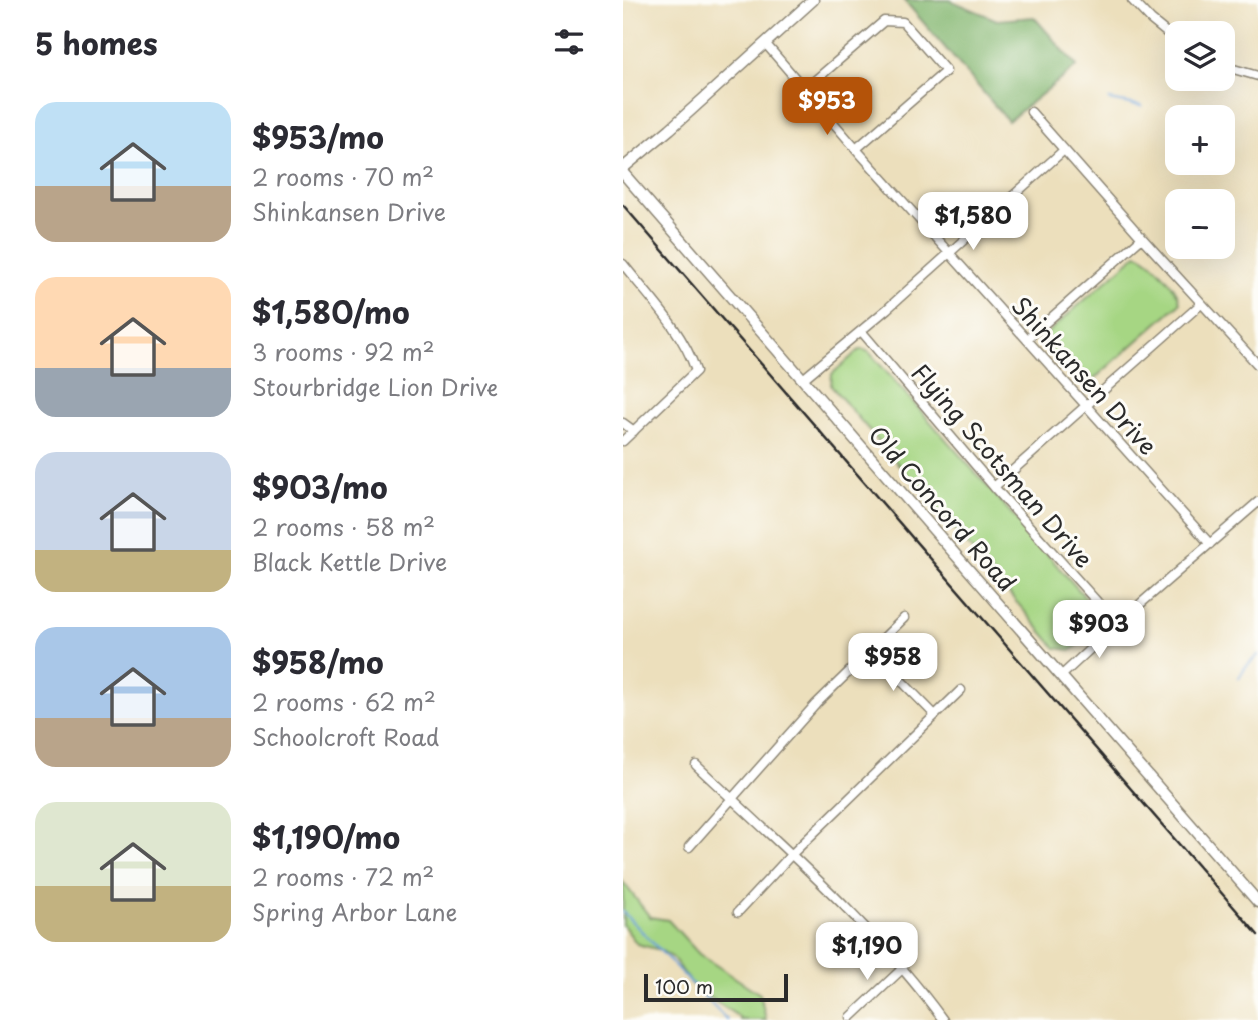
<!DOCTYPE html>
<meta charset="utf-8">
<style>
body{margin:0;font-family:"Playpen Sans",sans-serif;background:#f7f7f7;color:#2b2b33;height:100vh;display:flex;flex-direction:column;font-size:26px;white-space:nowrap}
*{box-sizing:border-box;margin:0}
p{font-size:23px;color:#7c7c81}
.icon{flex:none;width:38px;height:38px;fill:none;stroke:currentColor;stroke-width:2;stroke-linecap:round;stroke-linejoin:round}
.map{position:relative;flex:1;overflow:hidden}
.panel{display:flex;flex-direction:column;background:#fff;width:623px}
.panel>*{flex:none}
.controls{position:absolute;left:542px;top:21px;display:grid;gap:14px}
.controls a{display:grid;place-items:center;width:70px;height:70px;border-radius:14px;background:#fff;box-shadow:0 7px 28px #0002;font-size:35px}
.scale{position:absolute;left:21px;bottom:18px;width:144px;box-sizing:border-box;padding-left:7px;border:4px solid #2b2b2b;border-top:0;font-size:19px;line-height:24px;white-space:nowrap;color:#2b2b2b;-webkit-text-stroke:5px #fdfcf7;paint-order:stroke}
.price{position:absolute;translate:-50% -60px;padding:0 16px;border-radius:14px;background:#fff;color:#222;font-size:23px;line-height:46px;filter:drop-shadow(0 2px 4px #0008)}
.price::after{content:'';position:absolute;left:50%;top:42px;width:21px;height:16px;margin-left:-10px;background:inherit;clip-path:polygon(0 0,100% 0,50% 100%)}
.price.current{background:#b45309;color:#fff}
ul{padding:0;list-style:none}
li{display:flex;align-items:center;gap:21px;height:175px;padding:0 35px}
li span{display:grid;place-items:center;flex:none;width:196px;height:140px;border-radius:21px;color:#555}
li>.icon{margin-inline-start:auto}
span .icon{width:84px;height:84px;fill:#fffc;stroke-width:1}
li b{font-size:30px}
h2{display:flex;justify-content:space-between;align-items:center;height:84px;padding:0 35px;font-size:30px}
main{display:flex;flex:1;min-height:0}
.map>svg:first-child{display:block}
.green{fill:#a6d683;stroke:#688057;stroke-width:2}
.forest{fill:#84b771;stroke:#58714e;stroke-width:2}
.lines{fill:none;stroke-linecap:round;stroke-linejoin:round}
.stream{stroke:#6aa0d8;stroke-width:2.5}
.minor-casing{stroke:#8c8574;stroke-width:11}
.tertiary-casing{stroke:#8c8574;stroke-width:13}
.minor{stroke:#fff;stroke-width:8}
.tertiary{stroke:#fff;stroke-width:10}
.rail{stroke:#2b2b2b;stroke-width:2.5}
.labels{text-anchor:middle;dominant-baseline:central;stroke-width:6;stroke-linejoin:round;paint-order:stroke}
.street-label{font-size:24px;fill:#2b2b2b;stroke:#fdfcf7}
</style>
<main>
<section class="panel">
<h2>5 homes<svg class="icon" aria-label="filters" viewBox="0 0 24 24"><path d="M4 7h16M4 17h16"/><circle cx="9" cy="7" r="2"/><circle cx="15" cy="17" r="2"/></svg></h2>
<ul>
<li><span style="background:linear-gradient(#bfe0f5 60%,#b9a48a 0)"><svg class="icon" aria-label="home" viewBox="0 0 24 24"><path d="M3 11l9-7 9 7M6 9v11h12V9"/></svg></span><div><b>$953/mo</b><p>2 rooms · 70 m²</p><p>Shinkansen Drive</p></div></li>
<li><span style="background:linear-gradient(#ffd9b3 65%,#9aa5b1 0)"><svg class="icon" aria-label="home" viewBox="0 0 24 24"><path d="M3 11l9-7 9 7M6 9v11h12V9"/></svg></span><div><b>$1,580/mo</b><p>3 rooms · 92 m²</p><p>Stourbridge Lion Drive</p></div></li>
<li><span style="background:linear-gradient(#c9d6e8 70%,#c2b280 0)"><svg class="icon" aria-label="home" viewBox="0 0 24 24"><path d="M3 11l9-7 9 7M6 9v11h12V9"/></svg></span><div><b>$903/mo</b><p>2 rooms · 58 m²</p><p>Black Kettle Drive</p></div></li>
<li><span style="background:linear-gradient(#a9c7e8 65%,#b9a48a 0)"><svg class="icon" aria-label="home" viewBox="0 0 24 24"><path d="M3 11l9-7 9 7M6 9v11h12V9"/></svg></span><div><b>$958/mo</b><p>2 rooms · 62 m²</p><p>Schoolcroft Road</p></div></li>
<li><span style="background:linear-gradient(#dfe7d0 60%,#c2b280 0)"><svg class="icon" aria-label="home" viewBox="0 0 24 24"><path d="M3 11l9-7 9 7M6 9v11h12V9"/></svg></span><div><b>$1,190/mo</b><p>2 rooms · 72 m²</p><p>Spring Arbor Lane</p></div></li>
</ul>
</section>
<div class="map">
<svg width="635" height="1020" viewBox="0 0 635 1020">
<rect width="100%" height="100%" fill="#fdfcf7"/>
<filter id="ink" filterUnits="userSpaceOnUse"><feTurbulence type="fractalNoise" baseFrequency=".0143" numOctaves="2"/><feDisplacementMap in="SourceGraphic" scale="14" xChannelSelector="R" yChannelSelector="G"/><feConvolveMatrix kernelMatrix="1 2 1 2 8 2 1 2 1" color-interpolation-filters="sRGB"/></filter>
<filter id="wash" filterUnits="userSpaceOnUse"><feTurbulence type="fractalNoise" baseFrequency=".00686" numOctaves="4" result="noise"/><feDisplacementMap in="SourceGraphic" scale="28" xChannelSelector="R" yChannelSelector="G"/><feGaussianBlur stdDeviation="1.57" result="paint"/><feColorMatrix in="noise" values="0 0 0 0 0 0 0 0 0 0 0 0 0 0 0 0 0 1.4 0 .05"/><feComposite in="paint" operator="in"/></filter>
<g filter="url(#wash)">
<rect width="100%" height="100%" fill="#ecdfbc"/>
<path class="green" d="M514 254C528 258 556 289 557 303L463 386 455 383 420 342 423 334Z
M236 350H241L246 352 476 613C480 630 461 640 449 650L433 648 208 386 209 374Z
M0 882 27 917 45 920 76 954 137 994 143 1020H117L116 1017 71 987 50 958 37 950 14 944 0 925Z"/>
<path class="forest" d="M281 0H327L374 20 411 17 454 66 385 121Z"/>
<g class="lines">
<path class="stream" d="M486 100 519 106
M616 678 622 668 635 655
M0 912 104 1020"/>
</g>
</g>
<g filter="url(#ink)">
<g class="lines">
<defs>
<path id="minor" d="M509 0 528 20 555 42
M142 43 233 149 587 544
M600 66 635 76
M182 89 261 21 280 22 323 71 233 149
M408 112 519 238 635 365
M0 264C26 297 60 331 73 371L0 441
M239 332 371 487 494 624
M404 339 519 238
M180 379 264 309 441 150
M0 423 11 431
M371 487 578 304
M248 650 312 715
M438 676 494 624 635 502
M73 765C157 845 252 926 320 1020
M66 847 193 704 281 618
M115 912 168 855 338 690
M228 1017 279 969"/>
<path id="tertiary" d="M0 168 47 129 190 0
M0 173 635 902"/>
</defs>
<use href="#minor" class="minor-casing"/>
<use href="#tertiary" class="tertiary-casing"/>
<use href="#minor" class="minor"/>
<use href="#tertiary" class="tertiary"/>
<path class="rail" d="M0 205 635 935"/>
</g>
</g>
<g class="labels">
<g class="street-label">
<text transform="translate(462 375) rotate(48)">Shinkansen Drive</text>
<text transform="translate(380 465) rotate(49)">Flying Scotsman Drive</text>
<text transform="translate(320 508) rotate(49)">Old Concord Road</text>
</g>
</g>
</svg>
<div class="controls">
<a><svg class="icon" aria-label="layers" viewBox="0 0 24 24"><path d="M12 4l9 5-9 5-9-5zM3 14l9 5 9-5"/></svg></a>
<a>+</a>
<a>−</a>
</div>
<div class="scale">100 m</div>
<b class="price current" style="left:204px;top:137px">$953</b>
<b class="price" style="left:350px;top:252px">$1,580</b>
<b class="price" style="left:476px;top:660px">$903</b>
<b class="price" style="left:270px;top:693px">$958</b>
<b class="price" style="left:244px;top:982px">$1,190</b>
</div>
</main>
